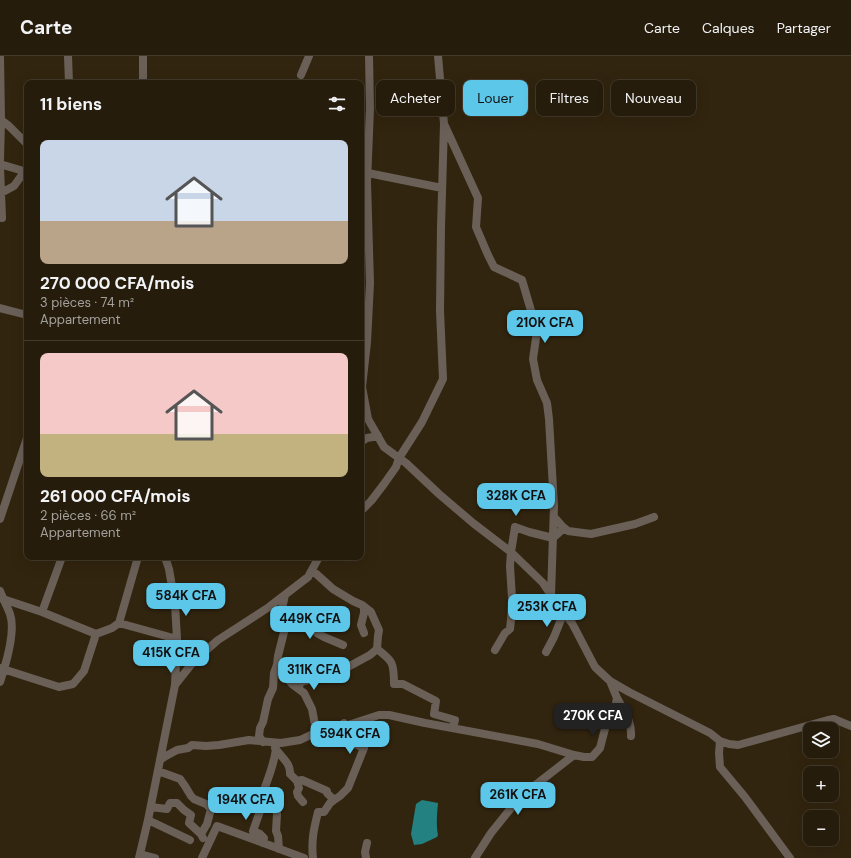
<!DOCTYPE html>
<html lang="fr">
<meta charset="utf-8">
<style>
body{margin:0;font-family:"DM Sans",sans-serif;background:#322919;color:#f1f3f6;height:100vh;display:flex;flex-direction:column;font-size:15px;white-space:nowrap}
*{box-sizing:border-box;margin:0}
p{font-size:13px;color:#a4a19d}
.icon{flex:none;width:22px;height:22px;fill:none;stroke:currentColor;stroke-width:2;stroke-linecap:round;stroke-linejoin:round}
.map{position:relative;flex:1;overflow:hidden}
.panel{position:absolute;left:24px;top:24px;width:340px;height:480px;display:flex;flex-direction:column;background:#261c0b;border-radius:8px;box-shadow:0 4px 16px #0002,0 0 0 1px #423a2c}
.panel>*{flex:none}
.top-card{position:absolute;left:376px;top:24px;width:380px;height:36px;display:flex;gap:8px}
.tools{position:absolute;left:803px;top:666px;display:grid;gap:8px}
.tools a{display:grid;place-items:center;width:36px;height:36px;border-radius:8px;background:#261c0b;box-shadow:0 4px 16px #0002,0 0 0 1px #423a2c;font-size:20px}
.price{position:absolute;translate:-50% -34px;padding:0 9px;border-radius:8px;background:#5cc7e8;color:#111;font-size:13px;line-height:26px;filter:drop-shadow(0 1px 2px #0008)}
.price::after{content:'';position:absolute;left:50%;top:24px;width:12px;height:9px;margin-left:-6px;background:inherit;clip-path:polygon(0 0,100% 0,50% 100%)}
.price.selected{background:#222;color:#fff}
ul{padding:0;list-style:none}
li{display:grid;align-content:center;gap:8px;height:212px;padding:0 16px}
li+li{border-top:1px solid #423a2c}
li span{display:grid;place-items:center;height:124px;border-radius:8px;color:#555}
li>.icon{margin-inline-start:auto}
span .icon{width:72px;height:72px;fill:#fffc;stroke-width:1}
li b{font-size:17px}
h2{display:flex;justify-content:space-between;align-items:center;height:48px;padding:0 16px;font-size:17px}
.tag{padding:0 14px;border-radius:8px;background:#261c0b;box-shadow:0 4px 16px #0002,0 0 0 1px #423a2c;font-size:14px;line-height:36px}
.tag.selected{background:#5cc7e8;color:#111}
header{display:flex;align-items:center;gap:24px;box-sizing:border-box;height:56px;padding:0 20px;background:#261c0b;border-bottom:1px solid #423a2c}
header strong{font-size:19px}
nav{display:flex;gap:22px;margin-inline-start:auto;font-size:14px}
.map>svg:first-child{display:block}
.water{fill:#248182}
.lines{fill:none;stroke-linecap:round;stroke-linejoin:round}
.minor{stroke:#6a6058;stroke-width:8}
</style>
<header>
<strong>Carte</strong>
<nav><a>Carte</a><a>Calques</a><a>Partager</a></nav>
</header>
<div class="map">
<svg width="851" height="802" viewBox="0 0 851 802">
<rect width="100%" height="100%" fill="#32250f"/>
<path class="water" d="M422 744 438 747C437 758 436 769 438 779L437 781 422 788 414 789 411 778 416 748Z"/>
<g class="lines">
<path class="minor" d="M68 0 69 27
M438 0 444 68 441 171 440 255 443 323 422 366 399 402 406 407 439 438 473 467 511 496 543 527 551 539 572 567 595 611 610 625 629 636 710 677 720 685 719 697 720 711 745 741 790 802
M301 19 309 0
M143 27V0
M1 64 9 70 27 88
M445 70 478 142 476 171 488 199 494 211 522 224 537 275 533 303 537 324 547 347 549 363 554 450 551 539
M0 104 1 64 0 0
M0 108 27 116
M0 111 2 162
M368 117 442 132
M1 137 14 130 24 116
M0 252 27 259
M361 386 367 382 378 380
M361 455 371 445 384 428 396 411 399 402 384 391 368 363 362 331 367 286 370 227 367 126 370 52 369 0
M554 461 562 470 568 475 591 478 635 468 654 461
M0 463 27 382
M138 501 119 567 177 583
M164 501 166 504 169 513 175 548 177 583 175 629
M0 535C3 543 7 550 10 558 16 575 6 608 0 626
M0 542 42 556 96 578
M42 556 62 501
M289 556 311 567 317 577 324 581 343 589
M364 577 361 569 364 557V551
M377 593C393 605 394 607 394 628H403L436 645 434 658 455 664 453 672
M495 594 505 577 510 573 511 564 512 542 510 510 511 496 515 471 529 476 553 482 564 472
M546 596 554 581 564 556
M277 609 292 628 304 637 312 653 315 669V677
M0 612 59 631 73 628 84 615 96 578 112 572 119 567
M297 631 303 625C310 625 324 617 327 611L334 613 346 612 370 599 377 593 378 580 379 574 371 556 362 549 353 545 333 533 312 514
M617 642C624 655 632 665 631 680
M720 685 729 688 738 689 828 664 834 663 851 670
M263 686 259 680 260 672 263 666 268 643 273 632 274 617 277 609 278 600 289 556 282 553 285 539
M275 692C281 701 291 707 290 718L297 725 299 732 297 736 298 740 303 746
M276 693C274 709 268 722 263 737L275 750 277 758 276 775 278 780 279 793
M160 704 166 700 177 694 188 692 192 689 206 690 219 689 249 684 281 687 300 684 315 677 345 670 379 659H389L425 667 538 688 574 699
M158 715 180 723 185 730 191 740 194 743 206 748 211 753 207 768 201 778
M297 725 302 724 327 735V737L334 744 340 740 348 732 364 692 355 688 349 674 345 670 344 667
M263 737 264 744 253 775 260 778 264 782 263 787
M151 751 167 753 170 747H177L184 754 191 759 189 767 201 778 203 782
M148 764 190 784
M140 798 155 802
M139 802 148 764 175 629 194 605 218 584 269 551 308 521 319 501
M202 802 217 770 304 802
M313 802C311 785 314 772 318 756H324L330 747 334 744
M366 802 365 796 367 787
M475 802 491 777 520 741 574 699 584 701H592L600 692 606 669 615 652 617 642 610 625"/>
</g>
</svg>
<div class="tools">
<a><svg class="icon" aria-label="layers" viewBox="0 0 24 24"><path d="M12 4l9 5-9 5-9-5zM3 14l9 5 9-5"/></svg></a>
<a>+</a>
<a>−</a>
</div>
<b class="price" style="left:545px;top:288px">210K CFA</b>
<b class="price" style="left:516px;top:461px">328K CFA</b>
<b class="price" style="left:186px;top:561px">584K CFA</b>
<b class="price" style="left:547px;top:572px">253K CFA</b>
<b class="price" style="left:310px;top:584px">449K CFA</b>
<b class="price" style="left:171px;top:618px">415K CFA</b>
<b class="price" style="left:314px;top:635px">311K CFA</b>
<b class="price selected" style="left:593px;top:681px">270K CFA</b>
<b class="price" style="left:350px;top:699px">594K CFA</b>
<b class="price" style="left:518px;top:760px">261K CFA</b>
<b class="price" style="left:246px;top:765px">194K CFA</b>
<div class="top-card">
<a class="tag">Acheter</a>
<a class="tag selected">Louer</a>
<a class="tag">Filtres</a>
<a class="tag">Nouveau</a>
</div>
<section class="panel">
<h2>11 biens<svg class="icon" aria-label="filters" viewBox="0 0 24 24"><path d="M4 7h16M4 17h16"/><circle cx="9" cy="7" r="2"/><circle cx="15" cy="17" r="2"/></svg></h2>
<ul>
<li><span style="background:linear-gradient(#c9d6e8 65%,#b9a48a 0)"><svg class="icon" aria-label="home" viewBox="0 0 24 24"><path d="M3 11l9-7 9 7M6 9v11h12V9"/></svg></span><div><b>270 000 CFA/mois</b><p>3 pièces · 74 m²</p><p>Appartement</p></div></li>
<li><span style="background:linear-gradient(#f6c9c9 65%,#c2b280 0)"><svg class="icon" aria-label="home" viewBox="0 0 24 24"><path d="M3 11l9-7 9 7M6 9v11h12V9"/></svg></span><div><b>261 000 CFA/mois</b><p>2 pièces · 66 m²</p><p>Appartement</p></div></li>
</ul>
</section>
</div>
